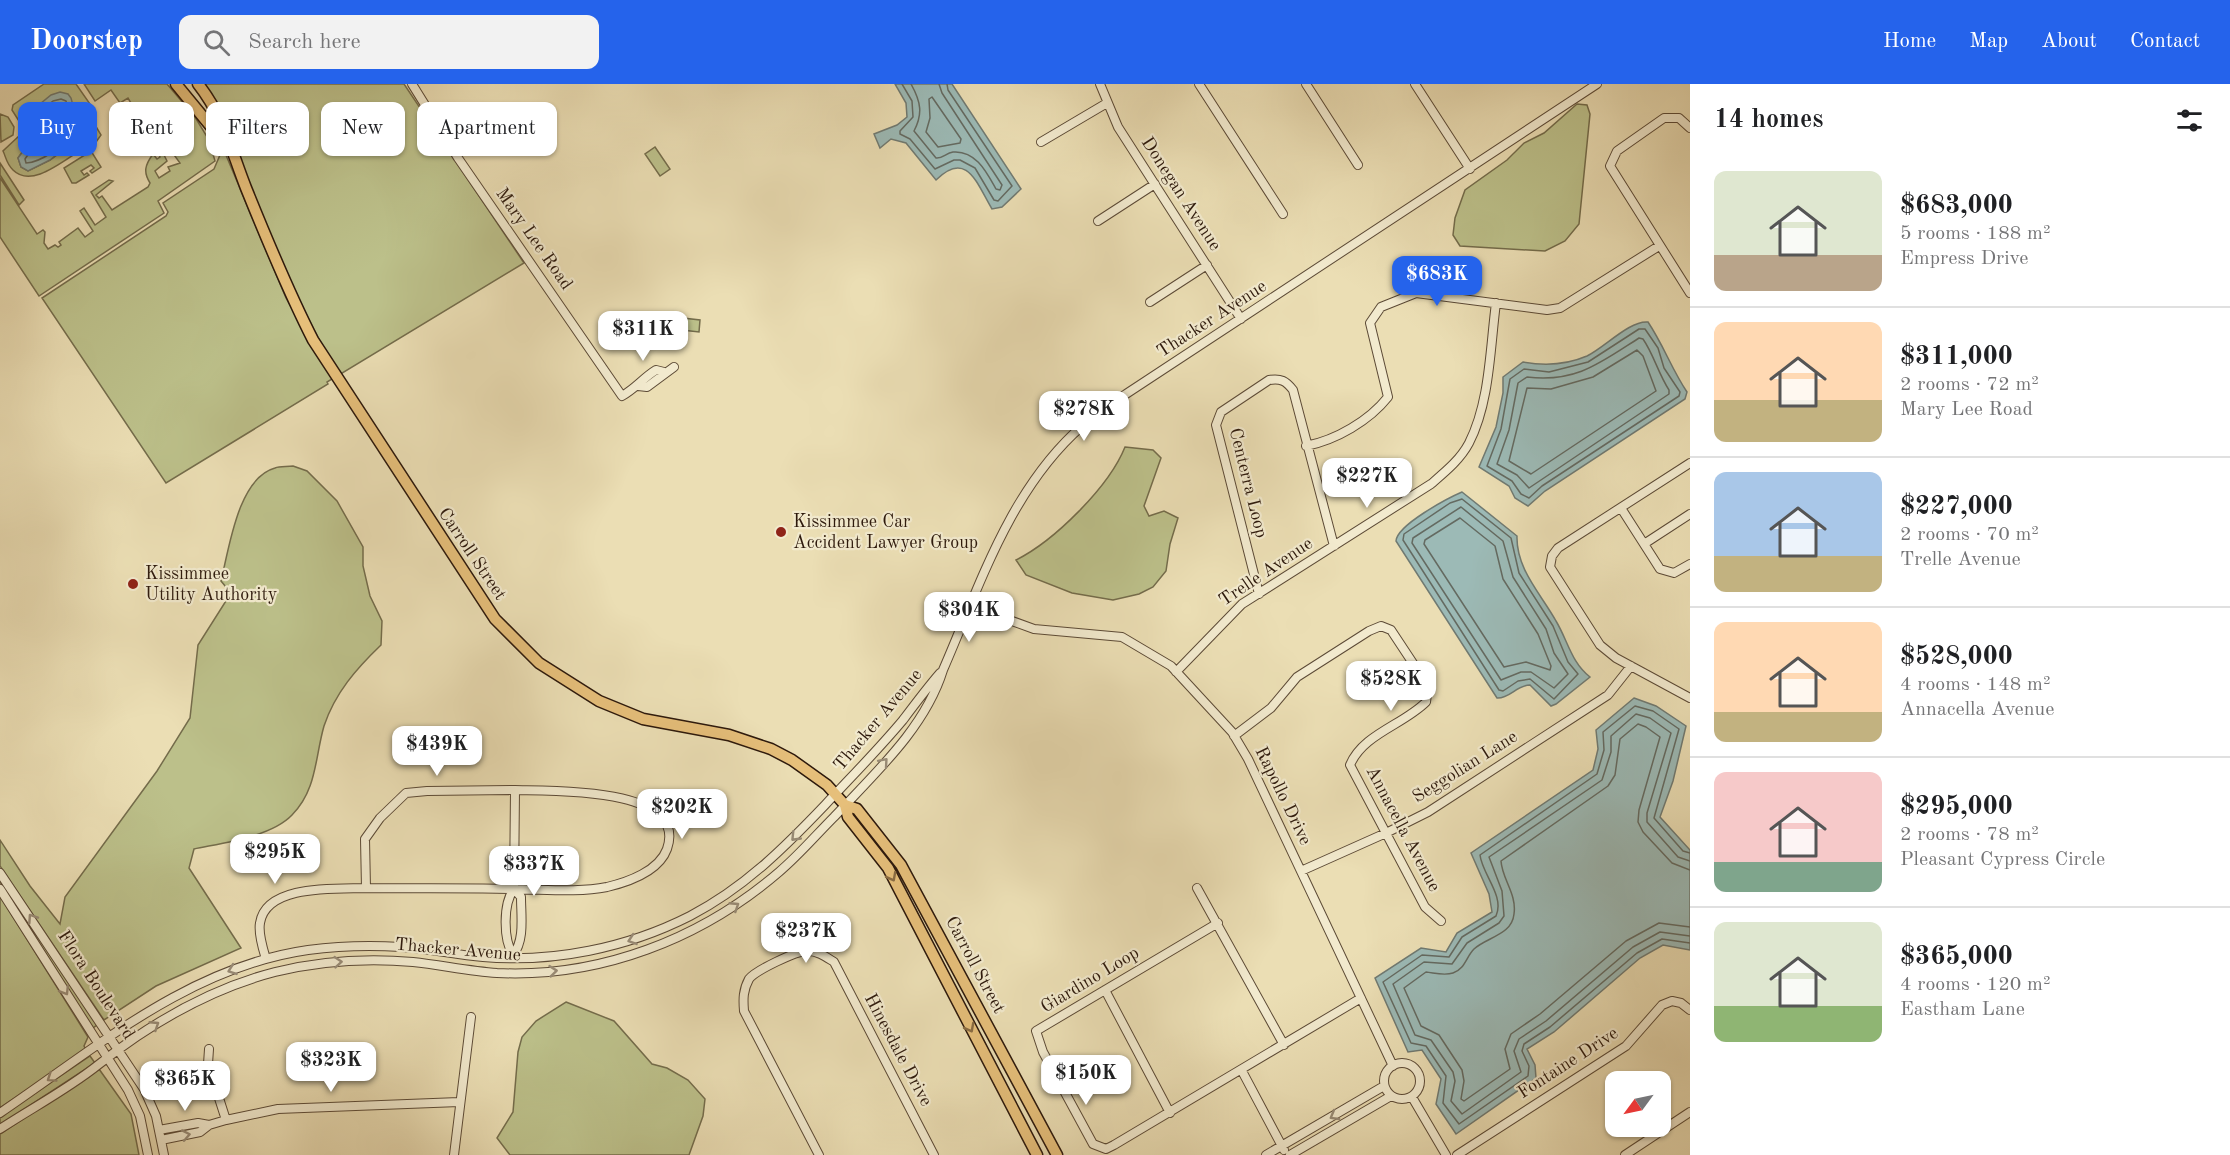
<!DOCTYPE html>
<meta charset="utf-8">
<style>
body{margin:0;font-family:"Old Standard TT",serif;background:#f2f2f2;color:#202124;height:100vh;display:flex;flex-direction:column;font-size:22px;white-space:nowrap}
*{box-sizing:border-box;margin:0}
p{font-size:20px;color:#757577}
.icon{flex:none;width:33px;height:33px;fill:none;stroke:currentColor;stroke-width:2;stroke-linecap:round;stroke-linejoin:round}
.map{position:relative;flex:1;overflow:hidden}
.details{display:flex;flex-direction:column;background:#fff;width:540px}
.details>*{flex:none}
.top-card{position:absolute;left:18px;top:18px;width:570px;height:54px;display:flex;gap:12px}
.needle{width:39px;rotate:237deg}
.controls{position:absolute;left:1605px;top:987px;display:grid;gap:12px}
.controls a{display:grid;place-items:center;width:66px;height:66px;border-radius:12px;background:#fff;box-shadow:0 2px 4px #0004;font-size:30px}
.price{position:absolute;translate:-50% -51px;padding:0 14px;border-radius:12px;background:#fff;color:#222;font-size:20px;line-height:39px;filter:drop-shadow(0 2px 3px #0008)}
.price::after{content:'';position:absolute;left:50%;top:36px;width:18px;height:14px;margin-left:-9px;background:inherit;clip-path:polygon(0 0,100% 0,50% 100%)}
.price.selected{background:#2563eb;color:#fff}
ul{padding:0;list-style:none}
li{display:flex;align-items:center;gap:18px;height:150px;padding:0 24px}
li+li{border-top:2px solid #e0e0e0}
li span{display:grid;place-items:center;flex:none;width:168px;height:120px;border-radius:12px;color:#555}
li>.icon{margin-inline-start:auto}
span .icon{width:72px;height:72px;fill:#fffc;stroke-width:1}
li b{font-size:26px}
h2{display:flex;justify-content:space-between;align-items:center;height:72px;padding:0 24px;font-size:26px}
.chip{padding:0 21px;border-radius:12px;background:#fff;box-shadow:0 2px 4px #0004;font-size:21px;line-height:54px}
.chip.selected{background:#2563eb;color:#fff}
header{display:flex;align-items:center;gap:36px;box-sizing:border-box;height:84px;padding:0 30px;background:#2563eb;color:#fff}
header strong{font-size:28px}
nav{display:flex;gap:33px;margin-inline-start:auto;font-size:21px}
.search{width:420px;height:54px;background:#f2f2f2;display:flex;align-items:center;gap:15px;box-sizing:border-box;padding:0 21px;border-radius:12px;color:#757577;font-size:22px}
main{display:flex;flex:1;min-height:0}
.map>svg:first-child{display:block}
.green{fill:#bcc08a;stroke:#746c4b;stroke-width:1.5;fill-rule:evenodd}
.water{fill:#9cbab6;stroke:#707a72;stroke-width:1.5}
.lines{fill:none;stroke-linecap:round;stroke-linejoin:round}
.shore{stroke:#646a61;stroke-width:1.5}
.minor-casing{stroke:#5c4a36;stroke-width:10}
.major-casing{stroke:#2d190c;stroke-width:13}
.minor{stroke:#f2eace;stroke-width:8}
.major{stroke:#e6bf7a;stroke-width:10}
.oneway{stroke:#998c77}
.oneway2{stroke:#8a6c43}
.poi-dot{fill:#8f2418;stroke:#f2eace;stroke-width:2}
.labels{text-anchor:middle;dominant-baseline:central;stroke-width:4.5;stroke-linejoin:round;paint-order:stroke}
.street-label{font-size:18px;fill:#2d190c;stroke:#f2eace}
.poi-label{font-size:18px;fill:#2d190c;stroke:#f2eace;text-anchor:start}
</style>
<header>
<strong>Doorstep</strong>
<div class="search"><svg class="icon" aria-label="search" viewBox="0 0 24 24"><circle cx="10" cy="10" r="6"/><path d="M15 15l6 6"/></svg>Search here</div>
<nav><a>Home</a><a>Map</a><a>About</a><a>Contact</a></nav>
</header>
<main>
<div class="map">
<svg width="1690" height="1071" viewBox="0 0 1690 1071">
<rect width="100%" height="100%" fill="#ebdeb4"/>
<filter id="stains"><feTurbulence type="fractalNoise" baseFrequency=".00333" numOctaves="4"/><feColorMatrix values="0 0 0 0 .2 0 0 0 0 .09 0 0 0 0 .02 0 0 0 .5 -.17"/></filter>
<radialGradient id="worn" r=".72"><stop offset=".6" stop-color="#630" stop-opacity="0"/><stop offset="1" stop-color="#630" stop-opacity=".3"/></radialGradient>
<path class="green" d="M44 0H76L90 20 85 24 101 51 96 58C73 66 35 108 13 86 6 79 6 73 3 67L20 51 19 37 12 26 13 21ZM73 23 80 40 78 55 50 76 28 87 21 83 18 74 35 51V47Z
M84 0H167L195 33 209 56 215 77 158 117 164 129 39 212 0 153V94L37 150 43 146 45 148 44 159 48 165 55 161 58 163 61 161 59 158 78 144 85 153 93 147 80 127 84 124 95 141 106 133 91 108 109 96 113 97 96 111 99 114 102 112 112 126 148 103 150 99C143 88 145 81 153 70L157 75 160 73 152 53 154 51 167 77 155 87 159 94 170 87 168 83 180 79 172 68 166 71 158 52 170 61 176 54 165 32 151 37 147 46 128 14 120 19 111 6 95 17Z
M203 0H404L524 179 339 291C303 231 277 168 251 104 236 68 227 31 203 0Z
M1577 20 1587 21 1590 30 1579 140 1565 157 1545 167 1460 162 1453 151 1455 134 1465 106 1507 76 1524 59 1544 49Z
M0 30 8 33 14 43 13 51 1 58Z
M655 63 670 85 660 92 645 70Z
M223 64 286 214 332 295 327 298 328 300 166 399 42 214 166 132 168 128 163 119 214 85Z
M91 67 101 83 92 89 90 87 94 84 91 81 81 87 84 91 87 89 89 91 76 99H72L64 84Z
M0 79 24 116 19 121 0 91Z
M674 233 700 236 699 248 673 245Z
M1125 363 1153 366 1161 374 1144 422 1149 432 1164 427 1178 434 1170 460 1166 487 1153 503 1139 510 1113 516 1072 509 1026 491 1016 476C1054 457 1109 403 1125 363Z
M293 382 307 387 337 417 363 463V482L370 512 382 537 381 561C356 585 335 609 324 642 315 673 317 706 292 731 271 753 222 759 194 765L189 784 241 864 156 902 104 936 0 782V756L30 802 60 840 65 813 157 687 190 634 198 561 231 509 221 497C229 465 238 394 275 384 280 382 287 383 293 382Z
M0 795 97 941 93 944 0 798Z
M0 812 88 953 84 962 86 966 0 1024Z
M566 918 614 937 652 980 667 984 688 996 705 1015 703 1032 689 1071H510L497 1054 513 1028 518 968 522 953 536 937Z
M90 972 95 979 0 1041V1033Z
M99 985 131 1030 139 1071H0V1050Z"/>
<path class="water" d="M895 0H952L1021 105 1002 123 992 125C977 100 967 65 936 96L906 59 891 55 880 64 874 50 897 41 907 33 906 19Z
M60 8 68 10 71 14 81 51 50 76 28 87 21 83 18 74 35 51 29 29 51 11Z
M1648 238C1664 262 1671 284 1687 308L1685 315 1545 407 1528 422 1515 414 1509 402 1479 383 1496 343 1503 309V293L1523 278C1545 282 1566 281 1587 272 1604 264 1630 236 1648 238Z
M1462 408 1517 452C1516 485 1541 510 1556 537 1568 557 1571 578 1590 593L1556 620 1551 622 1530 601C1517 601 1509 615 1497 614L1396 457C1397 441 1448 414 1462 408Z
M1634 614 1656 622 1686 642 1673 697 1660 733 1690 766V866L1663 861 1640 874 1554 948 1527 965 1535 981 1536 994 1456 1050 1436 1020 1441 995 1422 966 1408 968 1375 894 1421 864 1446 868 1457 849 1492 828 1489 810 1471 769 1593 686 1598 665 1596 646Z"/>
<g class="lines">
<path class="shore" d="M902 0 912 17 913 33 900 47V50L910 55 935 85 954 76H960L975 84 994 116 998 117 1012 102 948 6 947 0
M911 0C921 18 923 30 914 47L936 74C942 75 946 69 953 68 976 66 987 89 996 105L1000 106 1002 101 942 9 939 0
M932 13 961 55 960 59 938 63 926 48 930 34 929 15Z
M61 15 66 17 75 50C65 60 41 79 26 79L25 75 41 52 37 29 53 17Z
M55 24 60 25 67 46 50 58 45 33Z
M1639 245H1645L1658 264 1664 284 1680 308 1679 312 1542 402 1529 414 1521 410 1512 397 1487 382 1501 345 1510 295 1524 285 1549 288 1588 278Z
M1639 254 1643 255C1654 271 1658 289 1669 306V310L1529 404 1517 391 1497 380 1509 346 1518 299 1527 293C1576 299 1600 279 1639 254Z
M1637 266 1643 272 1656 307 1531 390 1509 377 1527 304 1551 305 1593 293Z
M1462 415 1511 454 1519 489 1553 542 1568 578 1578 590 1554 615 1530 595 1518 597 1503 607 1499 606 1403 456 1404 450 1450 419Z
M1461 423 1503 457 1513 493 1546 545 1554 569 1568 590 1554 604 1531 588H1521L1501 596 1412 459 1413 454Z
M1460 434 1495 462 1503 495 1538 550 1551 582 1550 586 1526 578 1504 583 1424 460 1425 456Z
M1690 769 1683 767 1654 734 1679 645 1653 627 1635 622 1603 648 1604 666 1597 690 1480 771C1482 790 1505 812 1496 832L1462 853 1449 873 1422 871 1383 898 1411 959 1426 962 1446 992 1443 1019 1459 1040 1528 992 1529 982 1522 967 1524 960 1550 943 1637 869 1662 855 1690 859
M1690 777 1678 773 1647 738V729L1671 649 1650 634 1636 630 1611 652V668L1602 696 1489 773 1502 807 1504 832 1499 839 1467 859 1452 880 1424 878 1393 900 1415 951 1431 956 1453 988 1455 997 1451 1017 1462 1030 1521 988 1514 967 1519 955 1546 937 1633 863 1660 848 1690 852
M1690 786 1672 779 1643 748 1638 738 1639 726 1660 653 1646 643 1638 640 1620 655 1615 691 1608 702 1501 777C1502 795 1517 810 1514 830 1512 851 1487 853 1474 865 1466 873 1465 885 1453 889 1444 892 1435 889 1426 888L1404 904 1421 942 1439 951 1462 986 1464 997 1461 1015 1464 1017 1510 985 1505 965 1511 950 1540 930 1626 857 1659 839 1690 843"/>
<defs>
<path id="minor" d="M412 0 458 74 622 312C636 304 643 294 656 286L664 288
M1100 0 1118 43 1241 235
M1199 0 1283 130
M1306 0 1358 81
M1415 0 1470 85
M1690 44 1679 34H1664L1617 67 1610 82 1690 209
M1041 58 1107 19
M1098 137 1155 100
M1150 218 1207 181
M638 302 647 303 674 283
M1306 362C1336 356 1369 337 1388 313L1370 239 1381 223 1416 209 1547 226 1560 224 1659 162
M1690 379 1558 464 1552 472 1550 483 1600 561 1616 574 1690 614
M1621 424 1660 485 1674 489 1690 480
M1644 460 1690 430
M1259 510 1216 341 1221 328 1269 296C1281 294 1286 297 1293 306L1334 462
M971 522 1034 545 1122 553 1171 582 1232 648 1248 675 1393 982
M1176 588 1242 520 1431 400C1445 388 1460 376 1469 359 1490 318 1490 264 1496 219
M1234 652 1271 624 1297 593 1369 547 1381 542 1391 546 1428 602 1426 618C1403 641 1363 650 1350 681L1425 823 1441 837
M515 706C549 707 689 702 667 765 659 787 628 798 607 803 577 809 543 805 512 805 463 804 414 804 366 804L365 755 380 734 406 709 427 707Z
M1301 787 1386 749 1428 728 1608 611 1631 582
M0 789 144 1005 156 1032 164 1071
M1197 804 1284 961
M0 805 128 1006 140 1032 148 1071
M514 805 521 813C521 832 525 856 513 871 503 855 503 819 514 805L515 706
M1218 839 1036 947 1043 968 1093 1060 1106 1065 1114 1061 1361 914
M266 875C263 865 258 850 260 839 266 800 336 805 366 804
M1105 906 1170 1029
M209 965 208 980 226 1036
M1384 997a18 18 0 1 1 36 0a18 18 0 1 1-36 0Z
M1242 987 1284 1066
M1412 1013 1446 1071
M0 1029C96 964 189 883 308 866 338 862 370 861 401 863 428 864 455 871 483 873 553 879 627 864 690 832 744 804 784 764 825 721 851 693 878 666 903 636 915 620 927 604 940 589
M0 1045C32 1024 68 1005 98 981 151 939 209 905 275 888 320 877 367 874 413 878 441 881 469 887 497 889 600 894 701 855 779 788 799 771 816 751 834 733 875 689 925 644 943 586 980 501 1010 405 1082 342 1096 330 1112 320 1126 310L1597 0
M159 1046 198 1039 209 1041
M161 1056 200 1048 209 1041 226 1036 278 1025 459 1018
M454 1071 471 933
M819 1071 744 927C743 915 743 906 749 895 755 887 797 866 808 867 818 867 826 873 834 878L934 1071
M1266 1071 1384 1002
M1290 1071 1391 1012
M1457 1071 1626 962 1662 921 1672 917 1681 919 1690 926
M1625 1071 1690 1028"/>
<path id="major" d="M176 0 227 62
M198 0C224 33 231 66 246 104 267 156 288 207 313 256L495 535 539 579 599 617 643 635 729 651 771 665 792 676 827 701 845 721 848 733 888 784 1037 1071
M845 721 857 725 901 781 1057 1071"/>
</defs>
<use href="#minor" class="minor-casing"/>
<use href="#major" class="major-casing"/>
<use href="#minor" class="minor"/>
<use href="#major" class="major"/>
</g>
<defs><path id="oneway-chevron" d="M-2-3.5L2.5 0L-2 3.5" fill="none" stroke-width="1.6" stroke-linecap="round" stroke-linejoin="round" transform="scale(1.5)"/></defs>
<g class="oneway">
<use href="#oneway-chevron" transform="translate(884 678) rotate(-49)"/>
<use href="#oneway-chevron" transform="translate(795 753) rotate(134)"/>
<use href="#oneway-chevron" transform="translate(735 822) rotate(-33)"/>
<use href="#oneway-chevron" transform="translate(32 834) rotate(-124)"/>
<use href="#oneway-chevron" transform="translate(632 856) rotate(161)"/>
<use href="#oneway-chevron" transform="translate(338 878) rotate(-5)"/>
<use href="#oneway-chevron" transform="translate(232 886) rotate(160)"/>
<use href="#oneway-chevron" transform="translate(553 887) rotate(-6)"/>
<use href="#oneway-chevron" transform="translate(65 907) rotate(58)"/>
<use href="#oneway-chevron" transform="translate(155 941) rotate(-33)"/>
<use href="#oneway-chevron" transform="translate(51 994) rotate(146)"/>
<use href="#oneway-chevron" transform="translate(1334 1032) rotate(150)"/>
<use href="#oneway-chevron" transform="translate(186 1051) rotate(-11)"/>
</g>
<g class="oneway2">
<use href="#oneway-chevron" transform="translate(892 793) rotate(62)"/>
<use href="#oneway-chevron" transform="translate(970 944) rotate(62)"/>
</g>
<g class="poi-dot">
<circle cx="781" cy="448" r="6"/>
<circle cx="133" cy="500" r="6"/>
</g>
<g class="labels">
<g class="street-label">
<text transform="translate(1181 110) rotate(57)">Donegan Avenue</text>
<text transform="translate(534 155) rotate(55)">Mary Lee Road</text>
<text transform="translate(1212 235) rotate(-33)">Thacker Avenue</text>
<text transform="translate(1248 399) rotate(76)">Centerra Loop</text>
<text transform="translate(472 470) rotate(56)">Carroll Street</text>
<text transform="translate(1266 488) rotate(-34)">Trelle Avenue</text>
<text transform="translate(878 636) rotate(-50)">Thacker Avenue</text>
<text transform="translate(1465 683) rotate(-32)">Seggolian Lane</text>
<text transform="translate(1283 712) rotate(64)">Rapollo Drive</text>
<text transform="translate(1403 745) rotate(62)">Annacella Avenue</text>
<text transform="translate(458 866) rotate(5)">Thacker Avenue</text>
<text transform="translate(975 881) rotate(62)">Carroll Street</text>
<text transform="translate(1090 896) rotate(-31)">Giardino Loop</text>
<text transform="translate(96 901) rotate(57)">Flora Boulevard</text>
<text transform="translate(898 966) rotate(62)">Hinesdale Drive</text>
<text transform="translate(1568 979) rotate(-33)">Fontaine Drive</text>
</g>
<g class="poi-label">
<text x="793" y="438">Kissimmee Car<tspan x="793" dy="21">Accident Lawyer Group</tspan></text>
<text x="145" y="490">Kissimmee<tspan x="145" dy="21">Utility Authority</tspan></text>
</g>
</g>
<rect width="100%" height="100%" filter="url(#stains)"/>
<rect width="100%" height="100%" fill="url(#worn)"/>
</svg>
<div class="controls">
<a><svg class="needle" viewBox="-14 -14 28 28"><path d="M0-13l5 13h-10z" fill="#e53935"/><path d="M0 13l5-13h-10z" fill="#757577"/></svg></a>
</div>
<b class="price selected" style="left:1437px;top:223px">$683K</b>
<b class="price" style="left:643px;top:278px">$311K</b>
<b class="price" style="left:1084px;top:358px">$278K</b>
<b class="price" style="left:1367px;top:425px">$227K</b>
<b class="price" style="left:969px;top:559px">$304K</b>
<b class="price" style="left:1391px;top:628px">$528K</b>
<b class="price" style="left:437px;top:693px">$439K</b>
<b class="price" style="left:682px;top:756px">$202K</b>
<b class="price" style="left:275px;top:801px">$295K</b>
<b class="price" style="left:534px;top:813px">$337K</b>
<b class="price" style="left:806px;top:880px">$237K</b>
<b class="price" style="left:331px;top:1009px">$323K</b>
<b class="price" style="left:1086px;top:1022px">$150K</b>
<b class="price" style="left:185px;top:1028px">$365K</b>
<div class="top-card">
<a class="chip selected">Buy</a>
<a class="chip">Rent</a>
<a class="chip">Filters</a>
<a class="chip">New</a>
<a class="chip">Apartment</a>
</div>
</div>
<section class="details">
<h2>14 homes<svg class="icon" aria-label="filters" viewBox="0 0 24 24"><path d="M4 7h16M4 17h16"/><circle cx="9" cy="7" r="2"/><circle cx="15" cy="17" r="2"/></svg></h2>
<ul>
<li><span style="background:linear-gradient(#dfe7d0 70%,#b9a48a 0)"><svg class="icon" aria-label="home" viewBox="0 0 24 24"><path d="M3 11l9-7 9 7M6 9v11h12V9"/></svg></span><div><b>$683,000</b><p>5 rooms · 188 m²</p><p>Empress Drive</p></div></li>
<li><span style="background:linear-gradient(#ffd9b3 65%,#c2b280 0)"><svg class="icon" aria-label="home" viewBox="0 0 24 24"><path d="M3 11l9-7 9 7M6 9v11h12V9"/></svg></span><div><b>$311,000</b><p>2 rooms · 72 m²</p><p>Mary Lee Road</p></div></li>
<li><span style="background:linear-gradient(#a9c7e8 70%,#c2b280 0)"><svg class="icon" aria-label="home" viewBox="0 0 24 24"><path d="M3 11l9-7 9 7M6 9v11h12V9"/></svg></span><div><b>$227,000</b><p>2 rooms · 70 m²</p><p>Trelle Avenue</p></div></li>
<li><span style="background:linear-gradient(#ffd9b3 75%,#c2b280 0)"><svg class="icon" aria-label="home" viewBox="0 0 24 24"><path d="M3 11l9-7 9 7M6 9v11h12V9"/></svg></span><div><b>$528,000</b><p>4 rooms · 148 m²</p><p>Annacella Avenue</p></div></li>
<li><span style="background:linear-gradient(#f6c9c9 75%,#7fa58c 0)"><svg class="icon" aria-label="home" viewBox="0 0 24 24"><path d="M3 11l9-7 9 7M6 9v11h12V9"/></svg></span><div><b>$295,000</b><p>2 rooms · 78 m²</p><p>Pleasant Cypress Circle</p></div></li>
<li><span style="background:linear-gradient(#dfe7d0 70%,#8fb573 0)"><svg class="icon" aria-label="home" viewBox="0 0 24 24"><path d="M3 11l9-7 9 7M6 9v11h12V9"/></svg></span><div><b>$365,000</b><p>4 rooms · 120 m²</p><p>Eastham Lane</p></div></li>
</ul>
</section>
</main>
